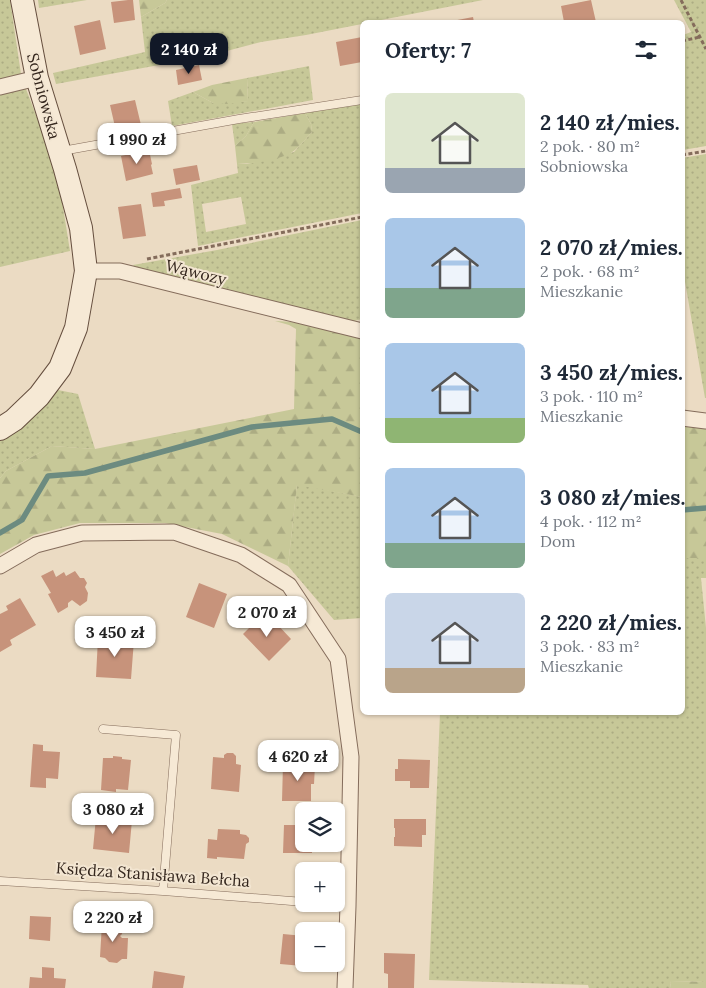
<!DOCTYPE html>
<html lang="pl">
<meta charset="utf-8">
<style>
body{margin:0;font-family:Lora,serif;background:#f2f2f3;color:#1f2937;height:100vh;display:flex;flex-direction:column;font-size:19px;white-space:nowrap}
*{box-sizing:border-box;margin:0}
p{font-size:16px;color:#747a83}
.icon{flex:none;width:28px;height:28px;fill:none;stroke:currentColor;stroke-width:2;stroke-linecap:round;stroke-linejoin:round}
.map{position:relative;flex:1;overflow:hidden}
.side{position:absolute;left:360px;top:20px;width:325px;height:695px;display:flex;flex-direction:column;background:#fff;border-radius:8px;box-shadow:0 1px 4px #0004}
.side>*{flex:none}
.buttons{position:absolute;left:295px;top:802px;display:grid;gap:10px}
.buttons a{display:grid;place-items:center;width:50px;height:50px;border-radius:8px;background:#fff;box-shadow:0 1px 4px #0004;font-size:25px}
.price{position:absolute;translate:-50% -42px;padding:0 11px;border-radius:10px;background:#fff;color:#222;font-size:16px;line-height:32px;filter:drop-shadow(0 1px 2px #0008)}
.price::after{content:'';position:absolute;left:50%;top:30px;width:15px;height:11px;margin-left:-8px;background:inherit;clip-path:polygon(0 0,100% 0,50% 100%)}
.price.on{background:#111827;color:#fff}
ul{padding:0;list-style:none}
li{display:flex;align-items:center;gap:15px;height:125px;padding:0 25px}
li span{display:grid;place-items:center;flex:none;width:140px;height:100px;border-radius:8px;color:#555}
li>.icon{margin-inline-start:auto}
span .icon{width:60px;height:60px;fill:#fffc;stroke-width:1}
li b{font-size:21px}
h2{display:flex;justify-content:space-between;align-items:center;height:60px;padding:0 25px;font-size:21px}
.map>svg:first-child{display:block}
.grass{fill:url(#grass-dots);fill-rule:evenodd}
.forest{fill:url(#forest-firs)}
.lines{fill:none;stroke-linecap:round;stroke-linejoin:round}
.stream{stroke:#6c8b80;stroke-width:5.5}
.building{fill:#c7937b}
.lane-casing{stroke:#846c5b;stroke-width:9}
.street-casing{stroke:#846c5b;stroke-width:17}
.secondary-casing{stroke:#654e3e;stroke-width:24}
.path{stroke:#846c5b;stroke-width:3;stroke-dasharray:4 2.5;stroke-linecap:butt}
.lane{stroke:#f6e9d5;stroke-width:8}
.street{stroke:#f6e9d5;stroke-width:15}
.secondary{stroke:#f6e9d5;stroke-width:22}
.labels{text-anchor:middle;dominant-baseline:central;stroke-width:4;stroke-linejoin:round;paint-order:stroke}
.street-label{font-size:16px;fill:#35271e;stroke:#f3e6d2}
</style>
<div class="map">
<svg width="706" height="988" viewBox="0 0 706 988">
<defs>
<pattern id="grass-dots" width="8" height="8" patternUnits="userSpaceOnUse" patternTransform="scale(1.25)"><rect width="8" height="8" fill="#c7c898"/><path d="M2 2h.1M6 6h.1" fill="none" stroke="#acac83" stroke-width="1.8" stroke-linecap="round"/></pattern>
<pattern id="forest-firs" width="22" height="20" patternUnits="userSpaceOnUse" patternTransform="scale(1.25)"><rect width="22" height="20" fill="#c7c898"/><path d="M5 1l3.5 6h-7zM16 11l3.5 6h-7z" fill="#acac83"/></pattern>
</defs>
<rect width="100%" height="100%" fill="#ebdbc3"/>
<path class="grass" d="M0 0H10L21 74 0 79Z
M38 0H87L39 8Z
M167 0H483L371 22H362V24L306 35 261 42 208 56 56 84 53 73 145 52 141 17 165 3Z
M674 0H706V146L683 150V35L691 32Z
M309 66 313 100 172 126 168 101 193 92 213 103 248 101 247 78Z
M14 89H26L57 170 70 251 0 267V93Z
M362 103V213L198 246 191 185 238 173 237 164H247L294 152 312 132 311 124 305 113ZM241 197 246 224 206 232 202 204Z
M254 122 246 136 235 146 232 124Z
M706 154V398H705L683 270 682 158Z
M362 220V319L346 323 139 272 133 265 217 250Z
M58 390 78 394 95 449 52 446 6 471 0 478V441L3 440Z
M297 484 362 497V618L334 620 288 566Z
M683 558H706V578H701L706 628V982L671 981 670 988H589L588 985 429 980 440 713 682 712Z"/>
<path class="forest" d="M139 0H167L165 3 141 17Z
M247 78 248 101 228 104 213 103 193 92 212 85Z
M305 113 311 124 312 132C306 138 301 145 295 150 284 160 251 164 237 164L235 146 246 136 254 122Z
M275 321C304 321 334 331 362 338V497L297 485 288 566 222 534 165 523H80L34 535 0 554V478L6 471 52 446 95 449 294 409 296 329 289 325Z
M706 422V558H683L682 425Z
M671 981 706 982V988H670Z"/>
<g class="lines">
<path class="stream" d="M682 510 706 508
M0 533 22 520 48 476 85 473 252 427 332 419 362 432"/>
</g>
<path class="building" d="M128 0H133L135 20 114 23 111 2Z
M591 0 596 22H564L561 6Z
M473 17 474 22H447Z
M100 20 106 49 80 55 74 26Z
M362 37V62L340 66 336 42Z
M199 65 202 80 178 85 176 70Z
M135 100 141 125 116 131 110 105Z
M149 150 152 164 151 165 153 174 126 181 121 156Z
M197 165 200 180 176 185 173 169Z
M180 188 182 198 164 201 165 206 153 207 151 193Z
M141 204 146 236 123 239 118 207Z
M53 570 56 577 64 572 66 576 75 571 80 578H84L87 583 85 587 88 593 87 601 80 606 72 600 68 603V607L58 613 48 594 51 593 41 576Z
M199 583 227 594 214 628 186 617Z
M20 598 36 625 10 640 12 645 0 652V614L8 610 6 606Z
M262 615 274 627 277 624 291 639 269 661 243 634Z
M98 638 134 640 131 679 96 677Z
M33 744 43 745V751L60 752 58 779 46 778V788L30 787Z
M227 753H233L236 756V764L241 765 239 792 211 789 213 757 224 758V755Z
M113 756 122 757V759L131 760 128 790 116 789V792L101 790 103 758H113Z
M398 759 430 760 429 788H410V781H395V769H398Z
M283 764 315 765 314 784H311V801H282Z
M96 817 132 820 129 853 93 849Z
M394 819H426V835H422V847L394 846V837H395V828H394Z
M284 825H304V844H312V853H283Z
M218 829 240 830V834L246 835 249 838V842L246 844 244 859 217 857V859L207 858 208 839 217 840Z
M30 916 51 917 50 941 29 939Z
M102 923 123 924 122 934 120 936 122 938H128L127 959H122L117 963 109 962 105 958 100 957Z
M283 934 304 936V964H314V967L280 964Z
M384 953 415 954 414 988H388V974L384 973Z
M42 967 54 968V978L66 979 65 988H29L30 977 42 978Z
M154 971 185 976 183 988H152Z"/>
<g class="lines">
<defs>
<path id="lane" d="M62 151 239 119 362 100
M103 729 176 735 163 891
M0 881 163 891 304 902
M324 904 348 906"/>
<path id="street" d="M0 87 37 78
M86 271H120L362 331
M682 418 706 421
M0 566 36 545 82 533 174 532 241 555 289 585 338 659 351 757 348 906 345 988"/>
<path id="secondary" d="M0 429 14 420 39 396 60 368 76 328 86 271 81 228 65 169 37 78 22 0"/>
</defs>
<use href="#lane" class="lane-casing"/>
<use href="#street" class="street-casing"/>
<use href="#secondary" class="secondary-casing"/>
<path class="path" d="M681 0 706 49
M682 41 700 37
M682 155 706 151
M147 259 362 217"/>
<use href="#lane" class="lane"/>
<use href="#street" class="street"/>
<use href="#secondary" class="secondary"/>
</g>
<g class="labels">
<g class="street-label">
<text transform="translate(44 96) rotate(75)">Sobniowska</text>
<text transform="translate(196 272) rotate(14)">Wąwozy</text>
<text transform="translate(153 874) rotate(4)">Księdza Stanisława Bełcha</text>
</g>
</g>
</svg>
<div class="buttons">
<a><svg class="icon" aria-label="layers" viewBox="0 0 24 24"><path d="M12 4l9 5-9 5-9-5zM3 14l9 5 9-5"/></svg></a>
<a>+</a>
<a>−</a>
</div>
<b class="price on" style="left:189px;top:75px">2 140 zł</b>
<b class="price" style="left:137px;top:165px">1 990 zł</b>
<b class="price" style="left:267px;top:638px">2 070 zł</b>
<b class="price" style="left:115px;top:658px">3 450 zł</b>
<b class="price" style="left:298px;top:782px">4 620 zł</b>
<b class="price" style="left:113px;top:835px">3 080 zł</b>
<b class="price" style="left:113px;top:943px">2 220 zł</b>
<section class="side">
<h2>Oferty: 7<svg class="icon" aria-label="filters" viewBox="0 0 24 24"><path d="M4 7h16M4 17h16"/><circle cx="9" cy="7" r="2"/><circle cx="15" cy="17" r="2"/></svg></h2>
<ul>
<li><span style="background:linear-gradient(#dfe7d0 75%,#9aa5b1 0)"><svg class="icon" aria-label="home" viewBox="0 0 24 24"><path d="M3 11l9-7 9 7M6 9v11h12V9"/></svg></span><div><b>2 140 zł/mies.</b><p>2 pok. · 80 m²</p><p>Sobniowska</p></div></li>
<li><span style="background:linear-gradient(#a9c7e8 70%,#7fa58c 0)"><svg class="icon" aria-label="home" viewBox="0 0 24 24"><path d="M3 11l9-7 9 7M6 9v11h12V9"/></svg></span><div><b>2 070 zł/mies.</b><p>2 pok. · 68 m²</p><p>Mieszkanie</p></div></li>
<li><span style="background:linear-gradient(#a9c7e8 75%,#8fb573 0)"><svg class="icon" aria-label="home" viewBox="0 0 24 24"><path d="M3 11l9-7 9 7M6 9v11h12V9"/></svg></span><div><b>3 450 zł/mies.</b><p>3 pok. · 110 m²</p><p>Mieszkanie</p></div></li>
<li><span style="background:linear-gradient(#a9c7e8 75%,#7fa58c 0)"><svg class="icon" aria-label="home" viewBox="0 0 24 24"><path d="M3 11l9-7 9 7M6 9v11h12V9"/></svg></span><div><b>3 080 zł/mies.</b><p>4 pok. · 112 m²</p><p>Dom</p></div></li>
<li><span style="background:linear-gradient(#c9d6e8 75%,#b9a48a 0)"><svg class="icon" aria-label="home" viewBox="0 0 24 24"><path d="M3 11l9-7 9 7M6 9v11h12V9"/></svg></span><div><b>2 220 zł/mies.</b><p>3 pok. · 83 m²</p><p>Mieszkanie</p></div></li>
</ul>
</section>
</div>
